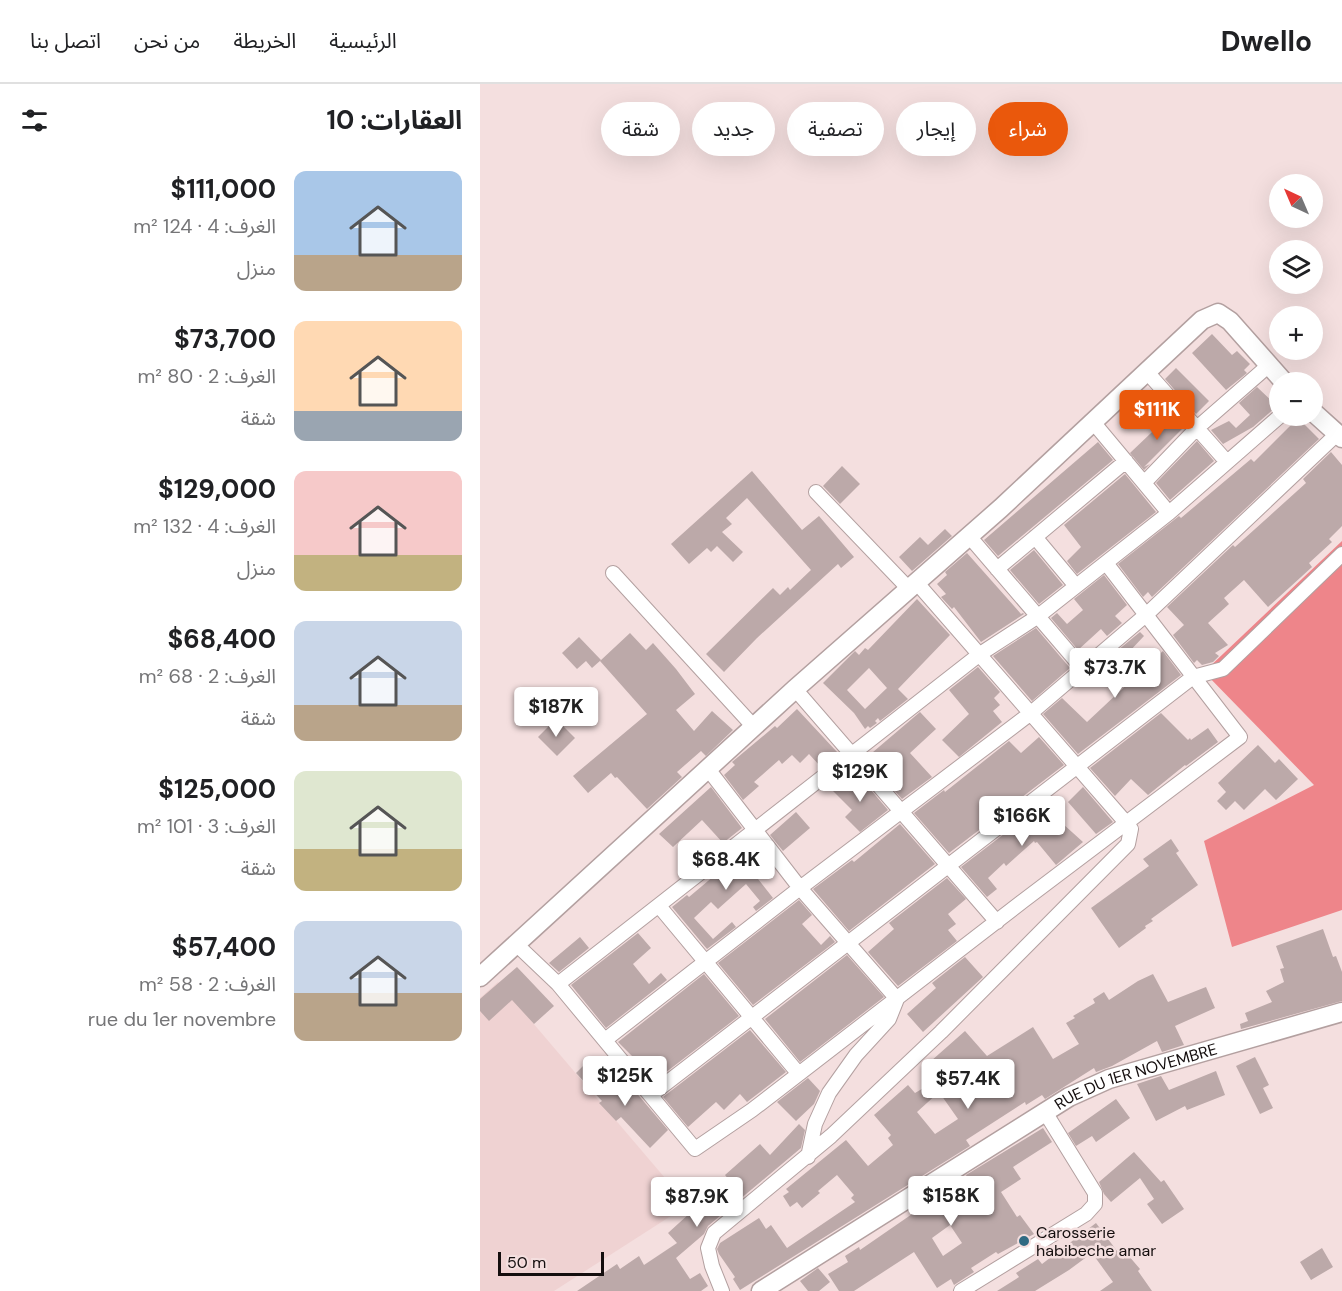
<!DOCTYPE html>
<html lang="ar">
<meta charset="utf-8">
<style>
body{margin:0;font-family:"DM Sans","Noto Sans Arabic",sans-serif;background:#f6f6f6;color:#202124;direction:rtl;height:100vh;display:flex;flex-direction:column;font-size:22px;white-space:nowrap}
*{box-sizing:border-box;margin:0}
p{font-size:20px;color:#757577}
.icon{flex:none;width:33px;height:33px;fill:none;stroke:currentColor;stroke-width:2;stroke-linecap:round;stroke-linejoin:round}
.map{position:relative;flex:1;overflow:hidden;direction:ltr}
.panel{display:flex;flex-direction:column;background:#fff;width:480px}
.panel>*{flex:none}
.guide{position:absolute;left:18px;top:18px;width:570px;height:54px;direction:rtl;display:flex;gap:12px}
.needle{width:39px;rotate:316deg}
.fabs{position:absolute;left:789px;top:90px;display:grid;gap:12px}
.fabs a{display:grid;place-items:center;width:54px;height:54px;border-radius:50%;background:#fff;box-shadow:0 6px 24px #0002;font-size:30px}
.scale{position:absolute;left:18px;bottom:15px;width:106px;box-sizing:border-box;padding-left:6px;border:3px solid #140e0e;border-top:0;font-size:16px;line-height:21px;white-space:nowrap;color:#140e0e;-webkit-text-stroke:4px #f4dfdf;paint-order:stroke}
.price{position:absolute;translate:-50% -51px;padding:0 14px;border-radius:6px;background:#fff;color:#222;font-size:20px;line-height:39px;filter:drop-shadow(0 2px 3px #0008)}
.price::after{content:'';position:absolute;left:50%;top:36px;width:18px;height:14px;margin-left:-9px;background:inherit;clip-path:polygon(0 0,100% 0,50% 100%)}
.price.current{background:#ea580c;color:#fff}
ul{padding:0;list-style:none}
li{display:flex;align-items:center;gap:18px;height:150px;padding:0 18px}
li span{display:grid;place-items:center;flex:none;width:168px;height:120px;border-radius:12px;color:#555}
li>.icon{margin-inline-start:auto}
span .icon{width:72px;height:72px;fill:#fffc;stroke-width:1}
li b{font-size:26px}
h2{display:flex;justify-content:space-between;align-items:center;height:72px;padding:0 18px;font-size:26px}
.chip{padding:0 21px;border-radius:27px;background:#fff;box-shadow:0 6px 24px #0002;font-size:21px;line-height:54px}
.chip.current{background:#ea580c;color:#fff}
header{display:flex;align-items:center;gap:36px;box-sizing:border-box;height:84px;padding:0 30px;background:#fff;border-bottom:2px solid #e0e0e0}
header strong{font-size:28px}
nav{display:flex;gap:33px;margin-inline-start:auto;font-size:21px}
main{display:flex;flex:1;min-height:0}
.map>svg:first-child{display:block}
.built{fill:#efd2d2}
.forest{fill:#ee858a}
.building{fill:#bca9a9;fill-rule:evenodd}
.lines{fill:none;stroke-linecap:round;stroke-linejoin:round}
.street-casing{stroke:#b3a0a0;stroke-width:16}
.secondary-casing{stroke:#b3a0a0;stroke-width:21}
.street{stroke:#fff;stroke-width:14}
.secondary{stroke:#fff;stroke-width:18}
.poi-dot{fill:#306b83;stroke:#f4dfdf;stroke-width:2}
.labels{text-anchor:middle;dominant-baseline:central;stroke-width:5;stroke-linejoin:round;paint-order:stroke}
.street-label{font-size:16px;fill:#140e0e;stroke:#f4dfdf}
.poi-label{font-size:16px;fill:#140e0e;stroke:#f4dfdf;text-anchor:start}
</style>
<header>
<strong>Dwello</strong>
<nav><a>الرئيسية</a><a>الخريطة</a><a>من نحن</a><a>اتصل بنا</a></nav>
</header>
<main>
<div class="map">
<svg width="862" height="1207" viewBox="0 0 862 1207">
<rect width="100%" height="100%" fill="#f4dfdf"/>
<path class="built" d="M18 898 208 1121 74 1207H0V914Z"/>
<path class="forest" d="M862 457V826L752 863 724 757 834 701 724 588Z"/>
<path class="building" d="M732 250 752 271 757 267 770 280 764 286 767 289 746 306 712 269Z
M696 284 729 317 716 330 685 295Z
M777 303 797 322 773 343 743 360 731 346 749 337 756 344 770 331 759 319Z
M692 329 704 343 664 383 670 380 664 386 650 369Z
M818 334 839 355 672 513 668 508 663 513 638 480 699 432 701 434 771 375 774 378Z
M717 357 734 377 690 416 676 399Z
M618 358 633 376 518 472 504 456Z
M851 368 862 381V442L849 455 852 458 829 479 832 483 788 523 764 496 744 514 749 520 728 539 748 561 735 569 739 572 733 578 722 581 717 576 714 579 693 551 704 541 687 523 753 461 755 463 826 399 823 395Z
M362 382 380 400 360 420 343 402Z
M272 387 322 446 339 432 374 473 361 484 358 480 277 554 244 588 226 570 293 504 300 511 308 503 310 506 331 486 267 414 246 434 252 440 242 448 263 468 253 478 237 462 231 468 227 464 209 480 191 460Z
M645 390 676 428 597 490 587 477 601 463 584 441Z
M465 445 472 452 432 487 419 473 440 453 448 461Z
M554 466 583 501 559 520 530 486Z
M487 469 541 530 543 529 544 530 501 558 474 523 472 525 461 513 466 510 457 500 467 491 465 488Z
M624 491 647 521 635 532 642 539 627 552 621 545 598 566 571 534 577 529 587 540 603 526 594 515Z
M437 515 470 551 418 605 428 615 400 637 398 634 395 637 397 639 390 644 388 642 385 645 374 629 343 599 375 567 379 571 385 564 388 566ZM389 584 407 604 385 625 367 606Z
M556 544 590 584 552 617 513 572Z
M660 548 664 552 648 569 664 584 683 567 701 591 598 670 563 630 582 614 607 638 655 593 632 571Z
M150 549 166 566 173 559 196 585 215 610 196 626 214 647 232 627 253 646 226 672 221 667 197 688 202 693 167 725 137 693 135 694 131 689 108 709 93 692 167 630 120 577Z
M99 553 121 576 112 584 106 577 97 585 82 569Z
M498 583 520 608 514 614 520 621 513 627 522 638 479 673 462 656 489 630 469 606Z
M317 625 358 669 341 683 329 670 320 679 312 671 302 680 299 676 274 698 279 702 263 716 244 691 255 681 252 678 295 642 297 644Z
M440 628 456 645 430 669 452 693 422 715 386 674Z
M681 629 708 656 710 654 711 656 728 644 738 658 706 682 705 681 668 711 651 695 635 712 610 684Z
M76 635 95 654 77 672 58 653Z
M559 653 584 681 469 769 434 729 464 706 465 708 529 657 541 669Z
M778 661 795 679 799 675 818 695 796 716 785 705 764 726 755 717 746 726 737 717 746 708 738 699Z
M378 691 408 726 380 748 365 733 372 726 351 705 361 696 367 702Z
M231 703 262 744 243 759 222 736 193 763 179 750Z
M603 703 633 738 616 750 588 718Z
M562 721 603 758 576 781 557 758 555 759 554 757 526 782 524 779 508 794 517 805 507 813 481 783Z
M316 728 330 744 303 767 290 751Z
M420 740 455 780 369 847 333 805 372 776 374 778Z
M691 755 699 767 696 769 718 801 671 835 673 837 665 842 666 844 639 864 611 824 669 782 663 775Z
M273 759 292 783 278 795 293 814 276 827 273 823 280 817 266 800 238 825 231 818 214 834 233 855 252 838 256 843 227 865 192 823 207 811 209 813Z
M467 794 486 815 468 830 476 840 468 846 477 857 418 902 388 868 414 845 409 839Z
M319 816 332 831 322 840 341 861 350 852 355 858 273 921 238 879Z
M843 845 853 873 856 872 862 888V917L761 945 760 940 768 937 765 929 792 918 786 907 804 898 800 885 804 884 796 862Z
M158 849 171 864 153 880 169 900 181 889 187 896 126 944 91 901Z
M100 853 109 864 79 888 69 879Z
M367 871 404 913 320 978 285 935Z
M485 873 503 893 443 948 427 930 456 904 452 899Z
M37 883 74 922 54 940 32 916 9 937 0 927V915Z
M224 890 259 932 172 999 162 987 165 985 138 958Z
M673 890 688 918 726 903 735 924 695 942 704 961 682 968 677 957 632 982 616 988 614 984 565 1015 562 1011 546 1021 545 1018 486 1056 490 1062 260 1206 253 1195 255 1193 239 1170 237 1165 240 1159 279 1134 286 1145 291 1141 307 1164 375 1118 371 1114 374 1111 357 1091 338 1107 340 1109 322 1124 317 1118 310 1123 303 1112 309 1108 306 1105 366 1056 388 1082 413 1061 408 1054 411 1051 394 1031 428 1001 435 1009 464 992 451 977 485 947 507 972 553 943 573 975 599 960 586 939 595 934 593 932 615 919 613 915 624 908 629 916 658 897ZM459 1008 478 1035 455 1050 437 1028Z
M270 946 306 988 267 1018 260 1010 244 1026 236 1018 208 1043 183 1013Z
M775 973 789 1001 783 1004 793 1024 780 1030 756 982Z
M106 979 132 1007 145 996 148 999 188 1046 170 1064 141 1033 136 1037 119 1019 122 1017 96 989Z
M736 987 745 1011 707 1026 705 1022 676 1037 657 1000 681 992 689 1006Z
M328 994 340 1007 334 1020 316 1037 297 1018Z
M636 1015 650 1034 616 1058 612 1052 596 1062 588 1049Z
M319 1040 325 1046 321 1064 228 1142 224 1150 196 1174 210 1195 220 1189 228 1202 221 1207H97L137 1180 140 1185 159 1172 164 1181 197 1159 188 1149 210 1129 218 1138 236 1123 228 1115 249 1096 245 1091 280 1060 290 1071Z
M563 1044 572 1058 533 1083 541 1095 521 1108 537 1133 540 1131 554 1150 518 1170 516 1168 491 1184 494 1188 474 1201 471 1195 457 1204 434 1168 374 1207H359L348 1190 368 1178 365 1172 379 1163 380 1166 464 1108 466 1111 488 1095 486 1091ZM470 1141 482 1159 463 1172 452 1154Z
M654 1068 681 1098 684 1096 704 1125 682 1140 667 1120 674 1115 660 1094 631 1118 624 1110 619 1098Z
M616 1139 643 1175 648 1171 660 1185 658 1187 672 1207H620L633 1198 612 1169 589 1186 555 1207H517L539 1193 536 1189 558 1175 562 1180Z
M842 1164 853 1183 831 1196 820 1178Z
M338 1184 350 1198 339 1207H328L320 1197Z"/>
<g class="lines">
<defs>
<path id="street" d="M667 288 747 378
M613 338 689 429
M664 399 717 344 788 282
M336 408 429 505
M489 452 603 585
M555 453 596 502
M517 485 646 377
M133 489 274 643
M315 605 517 838
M228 685 320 804 417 915 409 935 376 971 349 1009 335 1040 328 1073
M179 822 318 989
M37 861 78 900 215 1065 272 1026 543 817 760 653 626 479
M78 900 500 570 557 533 689 429 800 332
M125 956 320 804 551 629 667 530 857 350
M171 1011 713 593 743 585 862 470
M242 1207 232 1182 228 1164 234 1149 351 1052 461 948 648 760 651 745 641 733 437 499
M481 1207 606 1130 615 1120V1109L565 1028"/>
<g id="secondary">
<path d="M832 327 862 354"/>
<path d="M0 893 315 605 521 424 722 236 738 229 750 237 804 298"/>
<path id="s1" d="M281 1207 589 1013 629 995 862 928"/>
</g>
</defs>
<use href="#street" class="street-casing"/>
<use href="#secondary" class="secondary-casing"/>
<use href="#street" class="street"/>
<use href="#secondary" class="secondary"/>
</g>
<circle class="poi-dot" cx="544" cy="1157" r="6"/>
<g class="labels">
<g class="street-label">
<text stroke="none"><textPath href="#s1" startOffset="434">RUE DU 1ER NOVEMBRE</textPath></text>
</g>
<g class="poi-label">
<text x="556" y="1148">Carosserie<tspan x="556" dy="18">habibeche amar</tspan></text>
</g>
</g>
</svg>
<div class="fabs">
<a><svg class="needle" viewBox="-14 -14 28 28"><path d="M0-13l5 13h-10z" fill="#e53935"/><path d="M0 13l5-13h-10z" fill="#757577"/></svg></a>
<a><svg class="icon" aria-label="layers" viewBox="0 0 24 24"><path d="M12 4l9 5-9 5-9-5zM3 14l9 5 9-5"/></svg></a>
<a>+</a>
<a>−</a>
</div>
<div class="scale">50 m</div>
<b class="price current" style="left:677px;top:357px">$111K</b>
<b class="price" style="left:635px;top:615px">$73.7K</b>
<b class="price" style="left:76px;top:654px">$187K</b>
<b class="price" style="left:380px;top:719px">$129K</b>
<b class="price" style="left:542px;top:763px">$166K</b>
<b class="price" style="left:246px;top:807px">$68.4K</b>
<b class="price" style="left:145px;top:1023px">$125K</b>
<b class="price" style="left:488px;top:1026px">$57.4K</b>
<b class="price" style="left:471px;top:1143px">$158K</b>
<b class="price" style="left:217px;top:1144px">$87.9K</b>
<div class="guide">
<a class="chip current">شراء</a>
<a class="chip">إيجار</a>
<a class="chip">تصفية</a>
<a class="chip">جديد</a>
<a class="chip">شقة</a>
</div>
</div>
<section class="panel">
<h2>العقارات: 10<svg class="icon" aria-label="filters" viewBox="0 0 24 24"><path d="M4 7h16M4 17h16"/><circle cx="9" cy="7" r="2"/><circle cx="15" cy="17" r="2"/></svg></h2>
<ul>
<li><span style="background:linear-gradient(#a9c7e8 70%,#b9a48a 0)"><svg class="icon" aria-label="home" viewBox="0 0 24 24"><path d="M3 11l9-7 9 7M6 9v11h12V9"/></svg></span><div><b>$111,000</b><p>الغرف: 4 · 124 m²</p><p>منزل</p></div></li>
<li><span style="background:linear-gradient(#ffd9b3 75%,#9aa5b1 0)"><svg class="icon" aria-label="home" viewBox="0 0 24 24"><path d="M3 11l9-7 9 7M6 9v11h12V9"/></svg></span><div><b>$73,700</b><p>الغرف: 2 · 80 m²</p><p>شقة</p></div></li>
<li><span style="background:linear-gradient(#f6c9c9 70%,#c2b280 0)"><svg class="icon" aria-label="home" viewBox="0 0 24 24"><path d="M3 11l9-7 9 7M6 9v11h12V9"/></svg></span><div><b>$129,000</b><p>الغرف: 4 · 132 m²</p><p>منزل</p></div></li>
<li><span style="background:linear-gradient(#c9d6e8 70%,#b9a48a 0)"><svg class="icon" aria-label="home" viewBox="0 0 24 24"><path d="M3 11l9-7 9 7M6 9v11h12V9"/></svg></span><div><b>$68,400</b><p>الغرف: 2 · 68 m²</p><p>شقة</p></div></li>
<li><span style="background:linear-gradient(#dfe7d0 65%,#c2b280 0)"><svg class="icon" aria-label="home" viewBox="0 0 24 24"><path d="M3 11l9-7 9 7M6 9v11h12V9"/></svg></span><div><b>$125,000</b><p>الغرف: 3 · 101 m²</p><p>شقة</p></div></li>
<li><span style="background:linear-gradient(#c9d6e8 60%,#b9a48a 0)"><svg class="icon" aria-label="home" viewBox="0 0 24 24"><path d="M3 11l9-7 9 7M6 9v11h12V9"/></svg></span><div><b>$57,400</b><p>الغرف: 2 · 58 m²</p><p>rue du 1er novembre</p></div></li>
</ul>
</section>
</main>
